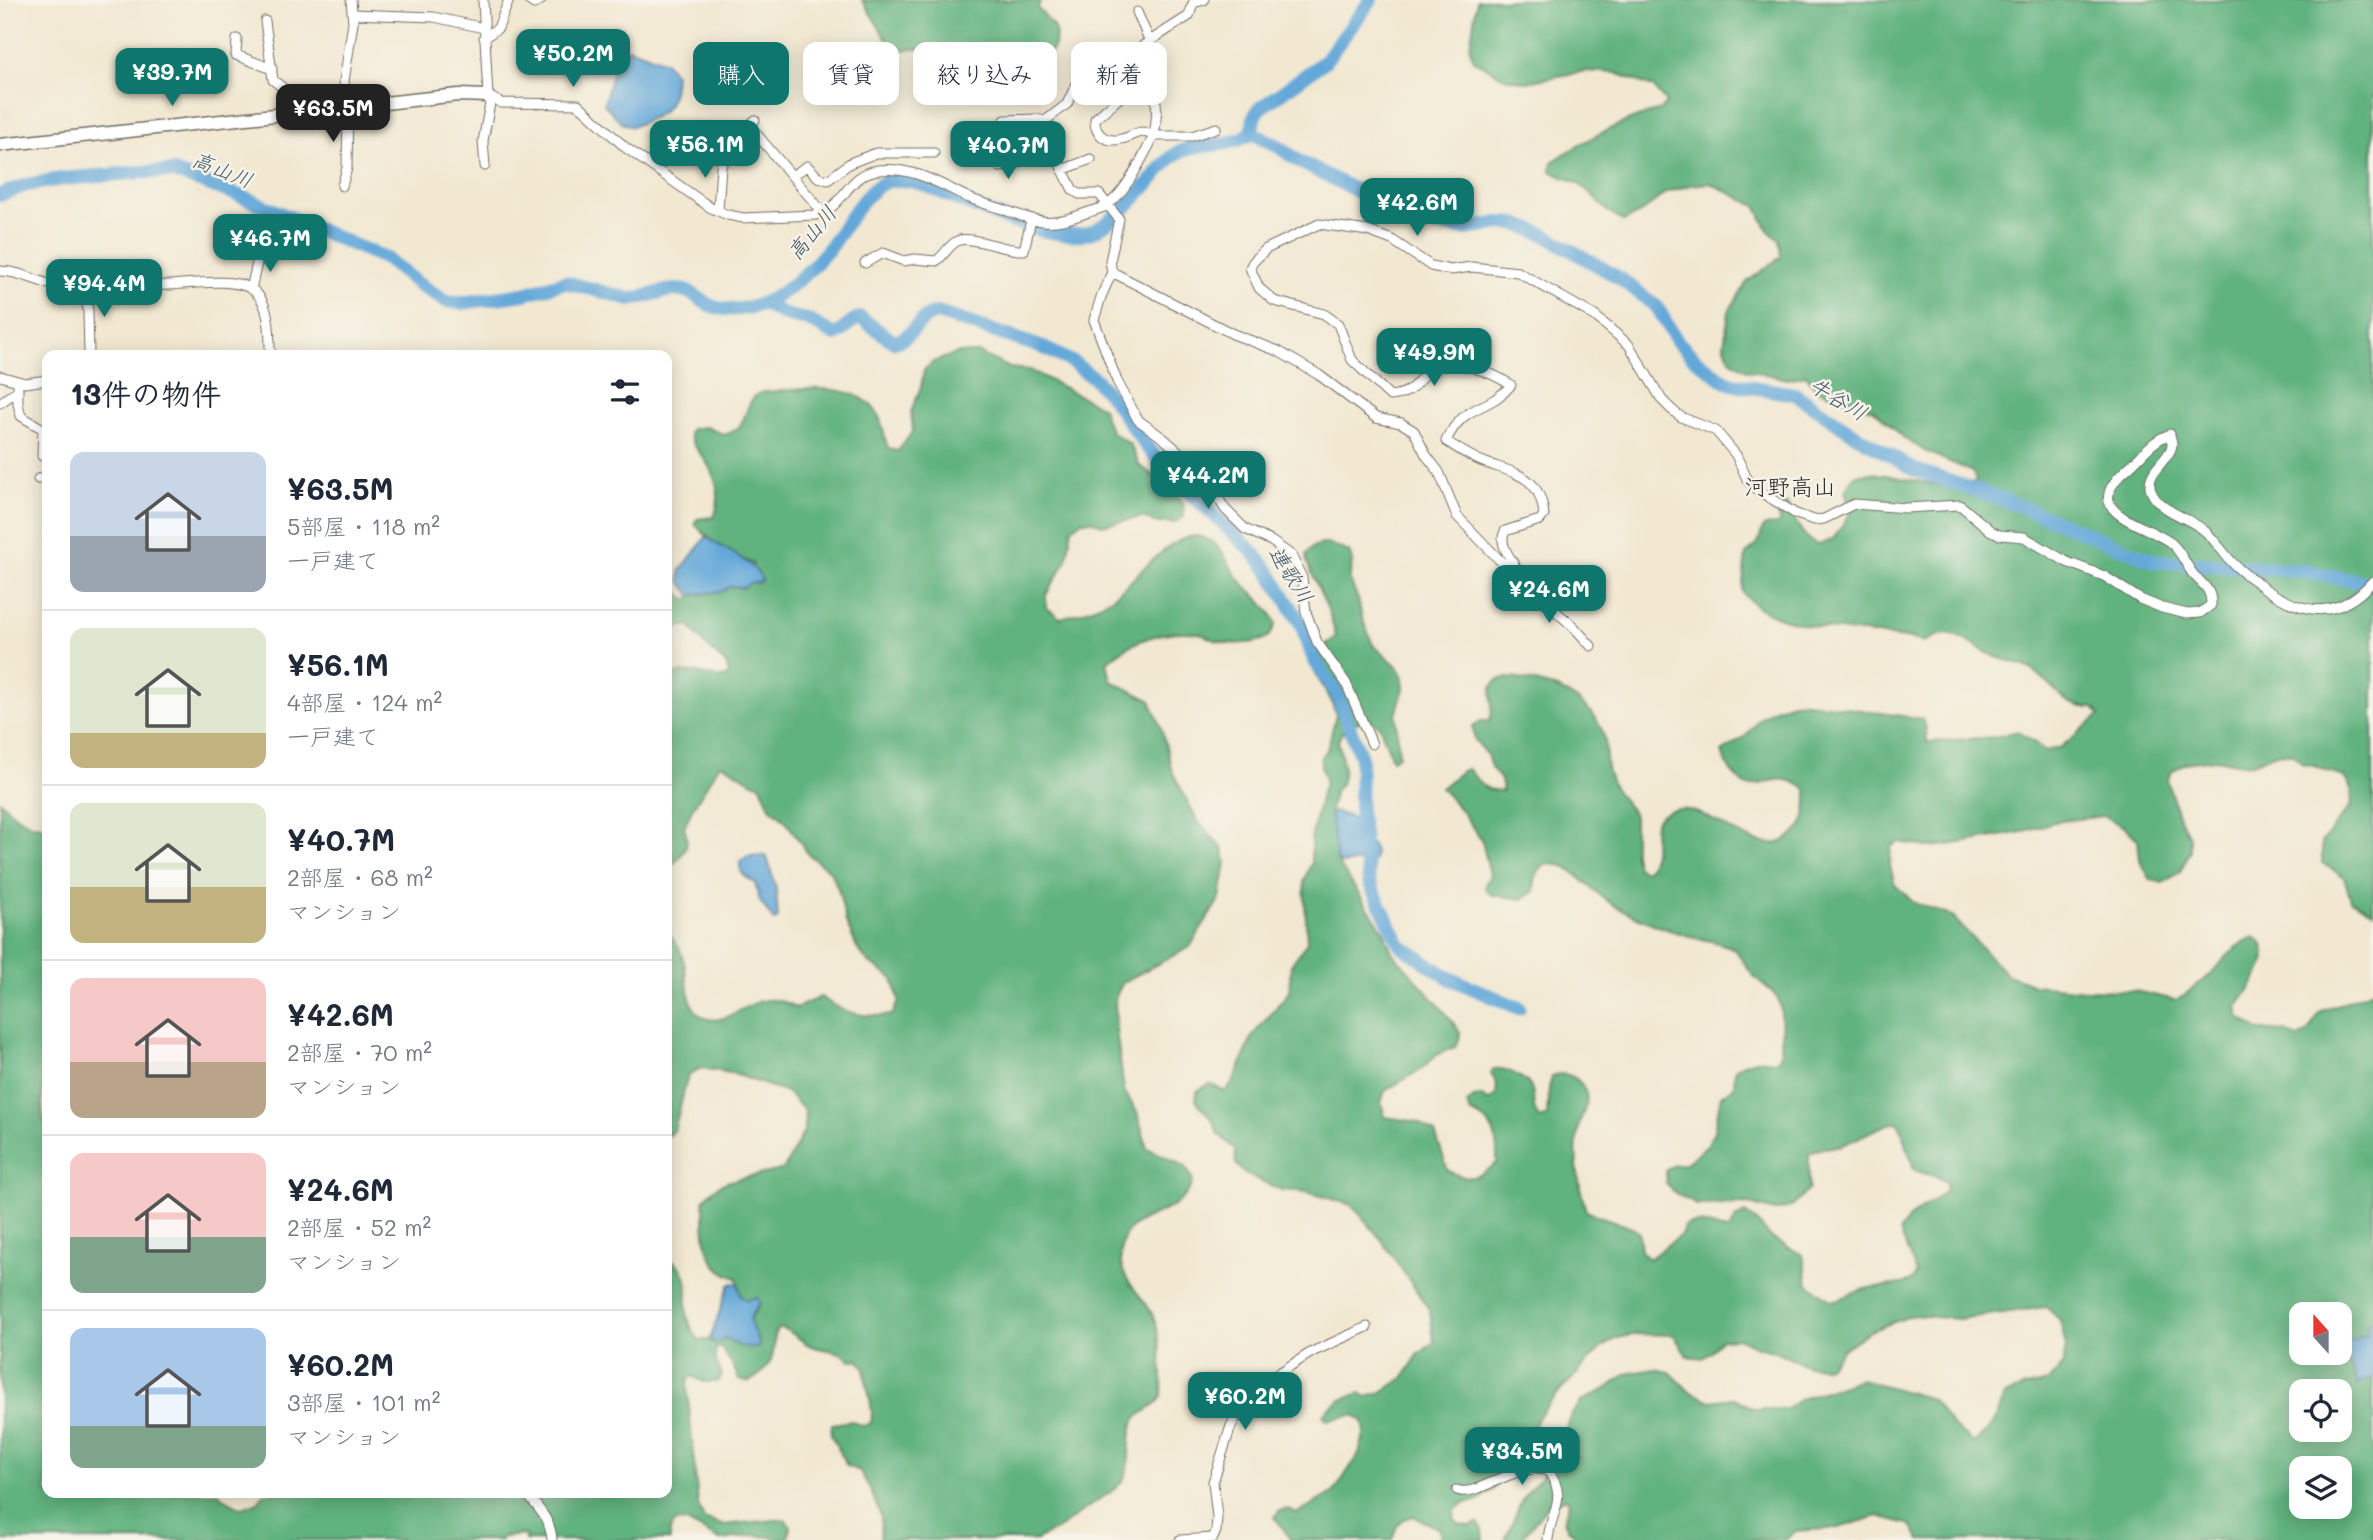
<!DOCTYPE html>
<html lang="ja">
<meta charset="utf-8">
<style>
body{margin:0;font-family:Mali,"Klee One",sans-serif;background:#f6f6f7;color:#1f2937;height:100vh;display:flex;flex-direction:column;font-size:26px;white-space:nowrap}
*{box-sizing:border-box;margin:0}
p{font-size:23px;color:#747a83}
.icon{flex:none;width:38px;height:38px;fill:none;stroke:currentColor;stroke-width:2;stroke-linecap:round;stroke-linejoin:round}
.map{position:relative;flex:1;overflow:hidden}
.details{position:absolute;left:42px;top:350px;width:630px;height:1148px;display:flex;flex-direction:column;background:#fff;border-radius:14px;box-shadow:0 4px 18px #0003}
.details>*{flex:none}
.guide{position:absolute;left:693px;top:42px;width:665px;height:63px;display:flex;gap:14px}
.needle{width:46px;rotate:339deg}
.tools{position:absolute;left:2289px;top:1302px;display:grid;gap:14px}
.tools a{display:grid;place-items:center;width:63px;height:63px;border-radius:14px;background:#fff;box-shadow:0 4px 18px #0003;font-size:35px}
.price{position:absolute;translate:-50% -60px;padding:0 16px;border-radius:14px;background:#0f766e;color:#fff;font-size:23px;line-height:46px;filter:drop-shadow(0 2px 4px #0008)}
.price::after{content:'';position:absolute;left:50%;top:42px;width:21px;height:16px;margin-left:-10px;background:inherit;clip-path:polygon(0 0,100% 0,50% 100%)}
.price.selected{background:#222;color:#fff}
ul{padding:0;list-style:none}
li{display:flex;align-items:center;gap:21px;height:175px;padding:0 28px}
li+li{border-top:2px solid #e0e1e3}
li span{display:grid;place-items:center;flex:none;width:196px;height:140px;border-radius:14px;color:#555}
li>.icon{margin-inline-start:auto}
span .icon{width:84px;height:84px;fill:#fffc;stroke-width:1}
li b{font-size:30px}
h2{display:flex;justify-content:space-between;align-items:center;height:84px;padding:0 28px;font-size:30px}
.pill{padding:0 24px;border-radius:14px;background:#fff;box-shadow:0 4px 18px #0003;font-size:24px;line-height:63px}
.pill.selected{background:#0f766e;color:#fff}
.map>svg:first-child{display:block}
.forest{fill:#61b27e;stroke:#466e54;stroke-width:2;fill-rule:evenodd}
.water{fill:#64a8d9;stroke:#486a82;stroke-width:2}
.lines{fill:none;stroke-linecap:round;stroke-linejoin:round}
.river{stroke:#64a8d9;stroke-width:14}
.minor-casing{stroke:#716d65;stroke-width:11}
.tertiary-casing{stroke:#716d65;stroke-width:15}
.minor{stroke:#fff;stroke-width:9}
.tertiary{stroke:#fff;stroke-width:12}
.labels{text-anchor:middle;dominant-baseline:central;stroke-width:5;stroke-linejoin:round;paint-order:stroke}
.water-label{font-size:21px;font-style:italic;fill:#3f5768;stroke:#f7f3e8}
.quarter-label{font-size:23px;fill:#2b2b2b;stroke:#f7f3e8}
</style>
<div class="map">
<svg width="2373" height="1540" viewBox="0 0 2373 1540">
<rect width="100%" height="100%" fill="#f7f3e8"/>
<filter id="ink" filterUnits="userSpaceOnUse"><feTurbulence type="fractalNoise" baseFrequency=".0143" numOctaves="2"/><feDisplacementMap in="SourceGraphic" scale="14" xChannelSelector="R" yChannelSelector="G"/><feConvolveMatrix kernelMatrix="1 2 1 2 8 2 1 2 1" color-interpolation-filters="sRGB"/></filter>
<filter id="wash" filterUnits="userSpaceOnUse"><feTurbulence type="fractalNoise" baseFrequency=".00686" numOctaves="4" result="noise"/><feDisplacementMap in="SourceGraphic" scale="28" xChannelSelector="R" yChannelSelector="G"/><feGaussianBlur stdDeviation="1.57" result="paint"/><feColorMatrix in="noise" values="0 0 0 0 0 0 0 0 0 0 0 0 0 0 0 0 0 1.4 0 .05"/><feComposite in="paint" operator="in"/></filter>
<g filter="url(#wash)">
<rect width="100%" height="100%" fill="#f2e8d1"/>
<path class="forest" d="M862 0H1040L1038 8C1042 15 1048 18 1052 25 1063 42 1048 58 1033 66L1014 59 999 61 980 76 969 90C954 90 940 84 929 75L924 49 898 50 889 43Z
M1477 0H2373V912L2351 900 2344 877 2322 863V842L2352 804 2351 789 2344 777C2329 773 2318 765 2303 764L2293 754 2276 753 2253 763 2242 764 2215 759 2185 763 2171 772 2167 781 2179 818 2190 838V851L2180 872 2163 883 2151 880 2140 860 2138 840 2126 828 2104 816 2054 822 2022 832 1949 845 1928 847 1899 842 1891 847 1890 866 1895 885 1915 903 1952 916 2006 974 2034 985 2085 990 2135 991 2176 1000C2189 992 2201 983 2212 972 2225 959 2236 944 2254 937 2282 952 2249 990 2237 1007L2240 1018 2259 1030 2285 1032 2298 1038 2307 1033 2321 1011 2373 991V1540H1920L1911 1525 1878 1516 1838 1528 1796 1531 1785 1540H1582L1568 1529 1564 1521 1569 1502 1566 1498 1548 1505 1520 1540H1505L1523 1497 1561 1454 1564 1435 1572 1414 1582 1401 1608 1388 1626 1374 1654 1369 1670 1372 1689 1391 1710 1401 1734 1398 1755 1409H1786L1801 1399 1861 1379 1932 1399 1951 1424 1973 1443C1993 1429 1997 1418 2005 1395L2022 1388 2048 1382 2063 1365 2066 1347 2060 1320 2046 1307 1958 1319 1913 1315 1870 1331 1843 1349 1828 1367 1808 1366 1782 1354 1757 1347 1738 1338 1721 1339 1711 1352 1703 1358 1687 1356 1674 1335 1638 1334 1617 1338 1600 1349 1549 1403 1536 1421 1527 1443 1494 1489 1478 1501 1464 1503 1455 1510 1454 1518 1458 1524 1469 1526 1478 1523 1483 1530 1484 1540H1438L1440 1538V1529L1413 1516C1398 1520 1396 1526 1392 1540H1291L1275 1517 1279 1511 1289 1509 1297 1513 1334 1492 1359 1454 1365 1431 1363 1421 1354 1415 1326 1420 1323 1414C1334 1403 1345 1397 1360 1393L1367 1397 1382 1392 1403 1378 1418 1355 1434 1342 1430 1311 1381 1239 1352 1205 1307 1192 1281 1190 1245 1174 1236 1164 1235 1149 1218 1134 1213 1120 1196 1101 1197 1091 1210 1084 1225 1092 1234 1081 1253 1035 1289 992 1291 965 1307 942 1304 880 1311 864V838L1321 793 1326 782 1321 768V757L1327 750 1336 715 1331 700 1315 673 1311 659 1317 651 1336 637 1329 612 1307 562 1306 555C1317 537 1333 545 1349 552L1353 561 1349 579 1358 599 1362 618 1373 645 1396 665 1403 676 1404 689 1396 714 1399 756 1392 759 1380 727 1370 719 1355 723 1343 731 1338 741 1344 769 1342 781 1334 793 1330 811 1337 861 1384 932 1392 952 1451 1019 1460 1033 1459 1041 1455 1047 1438 1054 1420 1070 1385 1091 1381 1102 1385 1117 1418 1122 1435 1133 1448 1171C1470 1182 1479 1178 1497 1163 1497 1137 1497 1123 1470 1112L1467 1104 1475 1097 1482 1096 1488 1101 1496 1096 1497 1084 1491 1073 1492 1070C1499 1067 1506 1070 1513 1073 1546 1090 1525 1097 1539 1119L1547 1116 1549 1088 1552 1076C1567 1070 1581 1078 1586 1094 1589 1105 1581 1115 1579 1125 1573 1154 1578 1184 1586 1211 1604 1219 1622 1222 1639 1232L1641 1251 1649 1259 1682 1234 1684 1226C1704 1218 1711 1229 1729 1230L1736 1219 1745 1213 1756 1221 1773 1239 1803 1255 1808 1284 1832 1301C1846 1298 1853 1292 1865 1289 1881 1285 1897 1287 1912 1281L1916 1273C1912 1258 1904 1246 1900 1230L1909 1218 1946 1191 1947 1183C1938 1175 1925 1175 1914 1169 1908 1153 1906 1137 1898 1122 1877 1125 1861 1139 1841 1145 1828 1149 1820 1146 1809 1154V1189L1793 1206 1775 1211 1749 1204 1697 1205 1678 1195 1666 1184V1171L1674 1165 1685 1164 1707 1146 1714 1131 1721 1096 1734 1086 1735 1069C1748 1060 1759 1058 1774 1061L1780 1057C1782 1046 1783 1008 1778 999 1771 988 1759 983 1751 973 1744 964 1739 950 1728 946 1714 941 1700 939 1686 935 1663 929 1638 918 1617 907 1598 897 1574 868 1557 864 1539 860 1534 877 1534 891L1524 899 1492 895 1486 890 1485 885 1490 875 1482 841 1460 809 1441 788 1462 771 1468 769C1480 782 1482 791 1503 791L1501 780 1491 767 1487 754 1475 740 1473 727 1481 721H1490C1494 708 1490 700 1492 689 1494 673 1519 679 1530 681 1562 687 1598 705 1605 741 1607 754 1604 765 1610 778 1615 792 1624 802 1634 813V855L1637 867 1643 871 1649 868C1650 863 1653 858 1654 853 1656 841 1650 825 1660 816 1700 783 1758 878 1798 830 1808 818 1808 803 1806 789 1781 771 1772 784 1747 786 1735 778 1726 767 1722 752L1746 736 1759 719 1774 709 1799 701 1922 719 1926 729 1927 742 1995 737 2018 731 2046 751 2061 747 2100 715 2094 708C2061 709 2055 684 2031 669 2020 663 2006 661 1994 656 1969 646 1954 622 1925 642 1875 628 1772 637 1742 591L1746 554C1751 550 1757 547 1759 541 1764 527 1759 525 1778 525L1781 521 1774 509 1778 504 1788 505C1795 520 1802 539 1819 545L1833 539 1851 513 1845 491C1848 487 1850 480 1854 477 1874 462 1943 498 1976 481L1973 472 1927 452 1905 439 1874 410 1816 389 1806 375 1788 379 1747 370 1731 361 1724 345 1729 311 1747 282 1781 257 1779 240 1768 230 1756 206 1710 183 1691 185 1665 193 1642 212 1624 221C1604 214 1595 193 1577 183 1568 178 1560 177 1551 171L1552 162C1584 141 1623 119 1661 110L1666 102 1653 87 1616 73 1586 71 1526 82 1505 78 1473 60 1470 48ZM2301 1314H2340V1353H2301ZM2301 1391H2340V1430H2301ZM2301 1468H2340V1507H2301Z
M958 353H979L1010 368 1030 370 1103 408 1105 419 1113 433 1130 444 1139 465 1161 481 1183 502 1184 517 1174 523H1155L1143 517 1102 525 1093 521H1081L1072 528 1067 560 1046 595V607L1060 618C1080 613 1097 608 1114 596 1135 580 1168 537 1195 536 1199 536 1207 539 1211 541 1224 548 1227 564 1236 575 1249 592 1269 604 1276 624 1274 627 1273 631 1271 634 1261 645 1231 645 1218 641 1211 639 1205 635 1198 633 1166 628 1129 641 1107 662L1111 681 1150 700 1162 730 1172 771 1197 820 1223 849 1226 863 1220 898 1190 947 1123 982 1115 998 1116 1030 1124 1091 1137 1112 1147 1148 1185 1166 1193 1180C1184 1219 1129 1210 1122 1244 1113 1283 1147 1292 1156 1324 1159 1333 1165 1391 1161 1398 1156 1408 1139 1412 1134 1422 1126 1440 1133 1462 1123 1480 1117 1490 1104 1496 1094 1503 1083 1511 1072 1520 1060 1528 1052 1533 1044 1535 1036 1540H880L881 1517 870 1489 860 1471 847 1466 831 1435 832 1424 850 1421 864 1426 871 1423C875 1404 864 1387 865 1367L858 1360H849C841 1349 824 1351 811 1346 800 1341 792 1330 780 1328L775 1332C774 1359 772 1368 749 1382L739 1380 735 1370 722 1348H716L715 1357 722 1376 717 1382H704L693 1376 688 1379 687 1385 698 1504 704 1519 722 1525 785 1519 790 1526 789 1535 786 1539 754 1535 720 1540 687 1522H676L670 1530V1540H525V1535L502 1537 501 1540H0V801C15 816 25 825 47 827V1074C38 1094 43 1116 47 1137V1493H219L223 1498 242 1508 258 1502 265 1493H667V1257C671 1260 677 1263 680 1267 697 1289 674 1311 700 1341L710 1339 712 1342 726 1338 759 1340 750 1328 749 1321 760 1304 757 1297 747 1300 741 1296 737 1278C701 1268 704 1230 704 1199 710 1194 715 1187 722 1184 741 1175 764 1176 784 1169L804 1131 805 1111 787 1092 731 1073 701 1068 688 1075 674 1131 667 1136V931C674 940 680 947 683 959 688 976 685 1010 705 1018 734 1029 755 981 796 1008L821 997C844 1014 864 1018 892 1015L899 1001 893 979 868 962 858 950 846 922 838 888 830 871 809 855 785 820 770 807 761 785C744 781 735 767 720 764L692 809 684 827C693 852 678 855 667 873V678C682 667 706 675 724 678L729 674 726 664 704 644 689 625 679 627 667 635 669 616 667 583 688 601 691 595 723 591 731 586 743 588 753 564C731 554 711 543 695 524L697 519 714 517C723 494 716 475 702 456 696 447 690 443 689 432L691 429 706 427 725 435C730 433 735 430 739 427 746 418 748 399 758 394 764 391 774 392 780 391 809 388 859 383 877 413 884 424 883 438 889 449L898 451 913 431 911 412 921 387 924 370 933 362Z"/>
<path class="water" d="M629 48 666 62 675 74C673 113 664 112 632 127L622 123 604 104 615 62Z
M706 537C721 547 758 564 762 580L758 583 752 582 743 588 731 586 723 591 691 595 680 581V571Z
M1335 812 1357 819 1363 825 1364 833 1375 851 1374 860 1343 864 1337 861 1330 813Z
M763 855 767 857 776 889 778 918 774 921 760 901 755 883C745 877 739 874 740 861L748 856Z
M733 1283 738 1284 741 1296 747 1300 757 1297 760 1303C740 1324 756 1326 759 1346L757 1348 741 1347 726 1338 718 1343 710 1339 729 1285Z
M2373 1321V1378L2358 1385 2342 1344 2368 1335 2367 1323Z"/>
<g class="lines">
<path class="river" d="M1252 133 1276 145 1300 162 1418 222 1466 229 1500 223 1516 224 1543 234 1621 279 1657 307 1677 341 1695 359 1722 379 1732 384 1795 394 1854 434 1915 470 2007 501 2154 561 2303 571 2373 584
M0 195 26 185 62 179 144 172H174L243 197 386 259 417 283 446 301 461 303 524 294 565 282 630 299C646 298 660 290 676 290 690 289 698 299 709 305 724 312 746 310 761 304 785 295 811 270 827 251 841 233 867 185 889 181 913 176 933 189 954 198 986 212 1065 247 1096 230 1119 217 1137 196 1154 177 1161 169 1168 159 1176 154 1198 140 1225 151 1252 133L1254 117 1259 109 1325 61 1371 0
M763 304 788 316 808 320 835 335C846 331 849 319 861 318L894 342C912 339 920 314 938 313L1044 348 1072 362 1095 379 1113 399 1146 446 1177 481 1252 551 1268 570 1301 624 1314 660 1336 692 1361 757 1360 809 1369 882 1400 945 1449 978 1519 1008"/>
</g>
</g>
<g filter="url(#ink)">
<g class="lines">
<defs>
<path id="minor" d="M483 0 488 96 501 103 578 104 626 148 711 208 728 215 743 218 816 215C845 208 846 174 878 170 912 166 940 184 969 198 978 202 989 205 999 208 1037 221 1046 228 1086 213 1092 211 1100 209 1106 206 1127 192 1142 158 1154 136H1192L1216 128
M528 0 534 4 541 0
M1204 0 1193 3 1189 16 1145 44 1133 55 1112 63 1078 80 1067 104 1045 121 1048 141 1073 190 1079 194H1099L1119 219 1110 261 1112 272 1101 297 1094 320 1117 381 1138 420 1163 438 1195 466 1204 476 1225 509 1245 529 1271 541 1291 555 1302 578 1306 612 1317 642 1346 683 1372 744
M1137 12 1150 42
M352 14 434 17 484 28
M265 21 273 80 282 87 287 112
M484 38 498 28 509 0
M237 39 236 55 272 69
M1133 55 1142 78 1095 119C1094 135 1107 143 1121 139 1129 138 1135 132 1143 132 1147 133 1150 134 1154 136 1157 117 1161 91 1142 78
M1005 120 1036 119 1045 121
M749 125 819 208 820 214
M730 135 746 130 755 120
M995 141 1000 167C1017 167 1034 152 1051 146
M485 166 483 141 491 98
M1062 170 1091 159
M792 176 807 166 818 177 828 180 850 163 876 153H934
M342 186 347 168 348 106 344 81 353 23 351 0
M718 211 721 166 725 159
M865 263 883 253 904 261 915 259 936 261C944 256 948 246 957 241 969 234 1006 252 1024 250L1031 220
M0 271C22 271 40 284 62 287 97 291 134 286 169 285 190 284 236 277 253 290 271 304 270 335 270 355
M1112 272 1233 334 1278 351 1319 375 1376 418 1401 423 1414 431 1426 455 1439 472 1457 516 1517 578 1574 627 1591 646
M85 288 88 311 89 355
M251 289 260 250
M0 376 25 383 47 380
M18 381V404L21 416 43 429 42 456
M0 403 18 390
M38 479 47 476
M1525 585C1519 566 1496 548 1505 531L1540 520 1544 515C1540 476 1517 474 1486 463 1471 458 1459 449 1446 441 1464 402 1489 412 1511 385 1493 373 1451 355 1431 370 1412 383 1416 393 1390 396L1352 360 1338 324 1324 314 1274 301 1259 288 1250 268 1253 262 1266 249 1319 224 1368 231 1392 240 1431 266 1450 270 1472 267 1518 272 1595 316 1629 345 1662 400 1672 410 1681 417 1716 431 1736 455 1748 481 1762 493 1796 514 1814 520 1824 519 1854 504 1906 508 1960 505 1991 531 2000 535 2024 537 2067 562 2104 576 2140 599 2162 608 2187 614 2200 613 2211 605C2212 589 2202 584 2193 574 2185 564 2181 551 2171 543 2141 521 2075 513 2129 467 2144 454 2151 441 2170 434 2170 437 2172 440 2172 444 2172 459 2144 471 2151 491 2160 513 2190 517 2206 532 2218 543 2226 558 2238 568 2246 576 2256 581 2264 588 2305 616 2338 620 2373 581
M1457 1490C1476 1499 1517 1460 1548 1471 1569 1499 1550 1511 1548 1540
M526 1493C538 1508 551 1520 552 1540
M1180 1540 1213 1538 1216 1531 1217 1517 1213 1482 1231 1426 1245 1400 1254 1389 1312 1352 1367 1327"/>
<path id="tertiary" d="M0 145 458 95 488 96"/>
</defs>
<use href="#minor" class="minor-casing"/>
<use href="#tertiary" class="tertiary-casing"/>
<use href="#minor" class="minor"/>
<use href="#tertiary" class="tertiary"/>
</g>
</g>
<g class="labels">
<g class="water-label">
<text transform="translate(223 169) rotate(22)">高山川</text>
<text transform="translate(811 232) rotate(-50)">高山川</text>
<text transform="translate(1839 398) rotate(31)">牛谷川</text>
<text transform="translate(1292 574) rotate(57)">連歌川</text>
</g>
<g class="quarter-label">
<text x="1790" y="486">河野高山</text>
</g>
</g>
</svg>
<div class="tools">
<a><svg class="needle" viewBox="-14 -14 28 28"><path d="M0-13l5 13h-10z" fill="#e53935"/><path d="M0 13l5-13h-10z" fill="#747a83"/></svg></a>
<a><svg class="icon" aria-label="locate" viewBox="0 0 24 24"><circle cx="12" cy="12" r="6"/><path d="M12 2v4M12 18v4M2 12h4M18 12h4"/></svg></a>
<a><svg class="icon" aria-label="layers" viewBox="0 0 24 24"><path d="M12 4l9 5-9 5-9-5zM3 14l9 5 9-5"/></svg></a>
</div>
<b class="price" style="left:573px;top:89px">¥50.2M</b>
<b class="price" style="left:172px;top:108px">¥39.7M</b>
<b class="price selected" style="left:333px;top:144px">¥63.5M</b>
<b class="price" style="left:705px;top:180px">¥56.1M</b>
<b class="price" style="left:1008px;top:181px">¥40.7M</b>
<b class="price" style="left:1417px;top:238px">¥42.6M</b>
<b class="price" style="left:270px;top:274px">¥46.7M</b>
<b class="price" style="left:104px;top:319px">¥94.4M</b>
<b class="price" style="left:1434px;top:388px">¥49.9M</b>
<b class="price" style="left:1208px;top:511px">¥44.2M</b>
<b class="price" style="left:1549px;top:625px">¥24.6M</b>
<b class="price" style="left:1245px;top:1432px">¥60.2M</b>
<b class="price" style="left:1522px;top:1487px">¥34.5M</b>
<div class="guide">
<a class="pill selected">購入</a>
<a class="pill">賃貸</a>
<a class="pill">絞り込み</a>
<a class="pill">新着</a>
</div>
<section class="details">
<h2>13件の物件<svg class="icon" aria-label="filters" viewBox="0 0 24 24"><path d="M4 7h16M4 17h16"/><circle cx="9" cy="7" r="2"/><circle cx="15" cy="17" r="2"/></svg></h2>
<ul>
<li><span style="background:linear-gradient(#c9d6e8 60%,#9aa5b1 0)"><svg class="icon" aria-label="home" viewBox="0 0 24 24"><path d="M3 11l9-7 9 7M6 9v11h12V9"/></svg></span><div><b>¥63.5M</b><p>5部屋 · 118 m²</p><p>一戸建て</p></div></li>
<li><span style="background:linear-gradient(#dfe7d0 75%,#c2b280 0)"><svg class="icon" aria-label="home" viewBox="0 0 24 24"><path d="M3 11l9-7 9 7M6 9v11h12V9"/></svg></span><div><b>¥56.1M</b><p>4部屋 · 124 m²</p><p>一戸建て</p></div></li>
<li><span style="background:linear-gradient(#dfe7d0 60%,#c2b280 0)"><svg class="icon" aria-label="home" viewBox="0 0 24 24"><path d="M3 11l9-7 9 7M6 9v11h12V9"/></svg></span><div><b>¥40.7M</b><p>2部屋 · 68 m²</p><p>マンション</p></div></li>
<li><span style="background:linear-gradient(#f6c9c9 60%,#b9a48a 0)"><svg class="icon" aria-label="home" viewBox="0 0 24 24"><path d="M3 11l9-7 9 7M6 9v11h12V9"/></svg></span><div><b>¥42.6M</b><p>2部屋 · 70 m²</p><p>マンション</p></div></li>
<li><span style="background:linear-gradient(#f6c9c9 60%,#7fa58c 0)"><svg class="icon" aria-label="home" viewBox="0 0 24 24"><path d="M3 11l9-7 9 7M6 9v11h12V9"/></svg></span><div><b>¥24.6M</b><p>2部屋 · 52 m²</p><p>マンション</p></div></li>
<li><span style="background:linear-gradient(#a9c7e8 70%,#7fa58c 0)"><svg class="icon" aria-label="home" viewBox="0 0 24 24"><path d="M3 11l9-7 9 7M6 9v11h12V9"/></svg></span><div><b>¥60.2M</b><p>3部屋 · 101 m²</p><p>マンション</p></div></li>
</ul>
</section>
</div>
